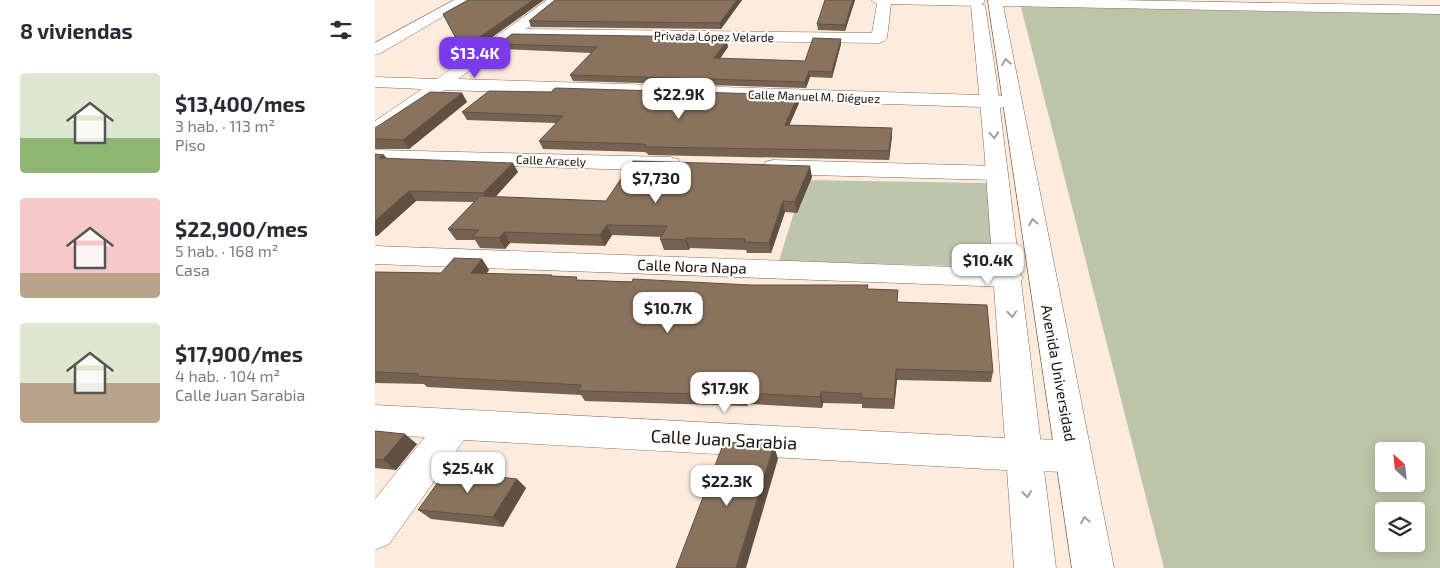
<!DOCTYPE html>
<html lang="es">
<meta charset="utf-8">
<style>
body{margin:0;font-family:"Exo 2",sans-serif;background:#f7f7f7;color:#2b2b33;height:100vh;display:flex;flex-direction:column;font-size:19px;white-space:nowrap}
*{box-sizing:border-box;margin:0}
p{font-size:16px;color:#7c7c81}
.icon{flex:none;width:28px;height:28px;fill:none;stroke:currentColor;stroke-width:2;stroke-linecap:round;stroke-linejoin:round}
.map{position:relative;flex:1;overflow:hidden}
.panel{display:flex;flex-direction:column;background:#fff;width:375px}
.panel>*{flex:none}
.needle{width:32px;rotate:333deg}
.controls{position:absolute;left:1000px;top:442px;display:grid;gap:10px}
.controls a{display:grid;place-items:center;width:50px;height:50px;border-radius:5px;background:#fff;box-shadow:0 2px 12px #0003;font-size:25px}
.price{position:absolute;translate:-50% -42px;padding:0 11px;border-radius:10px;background:#fff;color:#222;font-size:16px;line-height:32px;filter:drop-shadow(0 1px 2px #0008)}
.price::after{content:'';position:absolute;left:50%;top:30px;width:15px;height:11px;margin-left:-8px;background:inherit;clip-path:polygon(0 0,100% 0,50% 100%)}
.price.on{background:#7c3aed;color:#fff}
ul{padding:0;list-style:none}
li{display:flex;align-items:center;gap:15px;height:125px;padding:0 20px}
li span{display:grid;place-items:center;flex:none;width:140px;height:100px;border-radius:5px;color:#555}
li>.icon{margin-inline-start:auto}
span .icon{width:60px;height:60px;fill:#fffc;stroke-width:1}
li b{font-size:21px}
h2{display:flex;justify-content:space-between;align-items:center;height:60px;padding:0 20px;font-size:21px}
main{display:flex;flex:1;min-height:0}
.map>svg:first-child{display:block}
.green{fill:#bec5ac}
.forest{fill:#bdc5a8;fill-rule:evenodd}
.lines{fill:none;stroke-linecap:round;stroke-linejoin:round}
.minor-casing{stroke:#826a55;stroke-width:1}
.secondary-casing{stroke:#826a55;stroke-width:1}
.minor{fill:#fff;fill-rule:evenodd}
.secondary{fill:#fff;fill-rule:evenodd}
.wall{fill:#766251}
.shaded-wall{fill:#605042}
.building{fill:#89725e;stroke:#605042}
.oneway{stroke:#a39f9c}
.labels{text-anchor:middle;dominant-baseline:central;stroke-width:4.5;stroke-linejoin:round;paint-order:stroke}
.far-street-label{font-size:12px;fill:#191008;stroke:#fdfdfd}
.street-label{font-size:15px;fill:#191008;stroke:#fdfdfd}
.near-street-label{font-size:18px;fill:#191008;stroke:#fdfdfd}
</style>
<main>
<section class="panel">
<h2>8 viviendas<svg class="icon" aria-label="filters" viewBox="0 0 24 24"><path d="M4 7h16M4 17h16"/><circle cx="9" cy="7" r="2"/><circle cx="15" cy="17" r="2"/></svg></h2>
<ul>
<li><span style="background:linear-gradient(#dfe7d0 65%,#8fb573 0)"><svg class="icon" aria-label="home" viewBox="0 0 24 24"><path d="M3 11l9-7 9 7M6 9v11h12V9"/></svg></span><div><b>$13,400/mes</b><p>3 hab. · 113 m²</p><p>Piso</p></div></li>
<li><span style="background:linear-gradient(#f6c9c9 75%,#b9a48a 0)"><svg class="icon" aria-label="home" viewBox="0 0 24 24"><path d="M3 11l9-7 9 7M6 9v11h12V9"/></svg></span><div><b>$22,900/mes</b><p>5 hab. · 168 m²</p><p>Casa</p></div></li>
<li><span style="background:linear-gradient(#dfe7d0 60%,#b9a48a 0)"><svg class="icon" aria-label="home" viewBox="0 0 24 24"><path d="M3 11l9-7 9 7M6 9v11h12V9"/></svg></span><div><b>$17,900/mes</b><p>4 hab. · 104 m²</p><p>Calle Juan Sarabia</p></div></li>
</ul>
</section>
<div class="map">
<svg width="1065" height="568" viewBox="0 0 1065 568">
<rect width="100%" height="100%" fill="#fdecde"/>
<path class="green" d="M429 180 611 183 622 267 404 261Z"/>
<path class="forest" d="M646 7 1065 14V568H789ZM1009 451H1041V484H1009ZM1009 511H1041V544H1009Z"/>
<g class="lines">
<defs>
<path id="minor" d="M79 0H96L6 53 0 55V43Z
M172 0H188L151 29 497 33 502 4 496 0H609L610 2 603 6 516 4 512 38 509 41 504 43 139 38 83 79 638 96 645 98 647 102 645 106 638 108 69 90 7 134 0 136V121L47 89 0 87V77L62 79Z
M615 0H741L1065 6V14L621 6 616 5 614 2Z
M0 150 295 157 303 159 306 164 303 169 295 171 0 162Z
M398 160 622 166 630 168 633 173 630 178 622 180 398 174 390 172 387 167 390 162Z
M0 246 634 269 644 271 648 278 644 285 634 287 0 264Z
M0 405 648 439 699 440 712 445 717 456 712 467 699 472 648 471 89 440 14 544 0 550V499L50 437 0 435Z"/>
<path id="secondary" d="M613 0H627L739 568H697Z
M603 2 610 6 621 76 681 568H639L609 146 596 6Z"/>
</defs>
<use href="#minor" class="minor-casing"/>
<use href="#secondary" class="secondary-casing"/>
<use href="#minor" class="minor"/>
<use href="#secondary" class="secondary"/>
</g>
<path class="wall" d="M93 0 101 49H86L68 14Z
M180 0H367L346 29 156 27 154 21Z
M450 0H480L470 31 443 30 442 24Z
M466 39V44L457 78 435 77 431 88 198 81 195 75 217 53 126 49 124 44 336 41 353 47 345 59 430 61Z
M87 93 92 102 34 149H0V128Z
M424 103 414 125 517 128V136L514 160 273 155 272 153 269 152 168 149 164 141 181 123 92 120 87 112Z
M0 154 9 155 11 158 143 172 120 197 231 201 437 177 422 213 410 212 396 253H372L371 250 315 248 314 250H289L285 239 287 237 237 235 230 246 135 243 130 249 105 248 100 240H81L73 229 99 202 41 201 2 236H0Z
M107 259 114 270 111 274 178 277 204 280 493 289 523 302 618 372 616 382 522 380 519 409 487 408V404L448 403 447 408 373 404 372 406 210 401 206 395 52 387 49 384 0 383V272L66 273Z
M0 431 42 444 21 470 0 468Z
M142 479 151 488 128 527 56 519 43 510Z"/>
<path class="shaded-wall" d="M158 0H169L101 49 97 42Z
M362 0H367L346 29 345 23Z
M478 0H480L470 31V25Z
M466 39V44L457 78V72Z
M352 41 353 47 341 64 339 58Z
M434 71 435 77 431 88 430 82Z
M87 93 92 102 34 149 28 140Z
M423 95 424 103 411 133 410 125Z
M517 128V136L514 160V151Z
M9 155 16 164 4 158Z
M138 163 143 172 115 203 108 193Z
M435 166 437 177 422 213 420 202Z
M34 191 41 201 2 236 0 233V221Z
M408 201 410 212 396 253 394 243Z
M232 225 237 235 230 246 225 235Z
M129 232 135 243 130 249 124 238Z
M311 238 315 248 314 250 310 240Z
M107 259 114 270 103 284 96 273Z
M521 369 522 380 519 409V399Z
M446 392 448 403 447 408 445 397Z
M370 393 373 404 372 406 369 395Z
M30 434 42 444 21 470 8 460Z
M399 445 403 459 371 568H361Z
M142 479 151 488 128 527 118 517Z"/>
<path class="building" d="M93 0H158L97 42H83L68 14Z
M180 0H362L345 23 154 21Z
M450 0H478L470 25 442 24Z
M137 34 335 37 333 41H352L339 58 430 61 438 38 466 39 457 72 434 71 430 82 195 75 222 47 124 44Z
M180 88 423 95 410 125 517 128 514 151 270 147 271 145 266 144 164 141 188 116 87 112 114 91 176 92Z
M55 92 87 93 28 140 0 139V128Z
M0 154 9 155 4 158 138 163 108 193 34 191 0 221Z
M258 161 435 166 420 202 408 201 394 243 369 242 370 239 311 238 310 240 285 239 292 226 232 225 225 235 129 232 124 238 97 237 104 230 73 229 105 196 231 201Z
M79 258 107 259 96 273 177 275 176 276 202 277 201 280 257 282 258 279 375 285H493L492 289 523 290 522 302 612 305 618 372 521 369 519 399 486 398 487 394 446 392 445 397 370 393 369 395 203 391 206 385 42 376 44 374 0 372V272L66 273Z
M0 431 30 434 8 460 0 459Z
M349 442 399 445 361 568H301Z
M71 471 142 479 118 517 43 510Z"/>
<defs><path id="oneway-chevron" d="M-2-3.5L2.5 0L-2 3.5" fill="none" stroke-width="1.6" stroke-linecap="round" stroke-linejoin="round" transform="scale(1.25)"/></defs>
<g class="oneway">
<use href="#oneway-chevron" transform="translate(631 62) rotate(-100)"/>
<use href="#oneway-chevron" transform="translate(619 135) rotate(85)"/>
<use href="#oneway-chevron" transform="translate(658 222) rotate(-100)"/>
<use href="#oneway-chevron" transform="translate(637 314) rotate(86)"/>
<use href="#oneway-chevron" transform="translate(652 494) rotate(84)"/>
<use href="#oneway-chevron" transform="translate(710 520) rotate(-100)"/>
</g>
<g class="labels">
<g class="far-street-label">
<text transform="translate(339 36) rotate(1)">Privada López Velarde</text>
<text transform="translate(439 96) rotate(2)">Calle Manuel M. Diéguez</text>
<text transform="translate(176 160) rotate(2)">Calle Aracely</text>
</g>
<g class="street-label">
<text transform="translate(317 266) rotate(2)">Calle Nora Napa</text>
<text transform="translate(684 373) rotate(80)">Avenida Universidad</text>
</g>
<g class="near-street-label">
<text transform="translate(349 439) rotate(3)">Calle Juan Sarabia</text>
</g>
</g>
</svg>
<div class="controls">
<a><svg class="needle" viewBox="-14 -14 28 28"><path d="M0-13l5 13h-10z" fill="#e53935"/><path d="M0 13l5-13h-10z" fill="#7c7c81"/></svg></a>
<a><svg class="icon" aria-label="layers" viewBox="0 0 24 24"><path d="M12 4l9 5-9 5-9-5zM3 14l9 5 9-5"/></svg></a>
</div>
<b class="price on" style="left:100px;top:79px">$13.4K</b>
<b class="price" style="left:304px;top:120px">$22.9K</b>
<b class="price" style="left:281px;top:204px">$7,730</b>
<b class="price" style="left:613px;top:286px">$10.4K</b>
<b class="price" style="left:293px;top:334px">$10.7K</b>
<b class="price" style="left:350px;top:414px">$17.9K</b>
<b class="price" style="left:93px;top:494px">$25.4K</b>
<b class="price" style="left:352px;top:507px">$22.3K</b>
</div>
</main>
